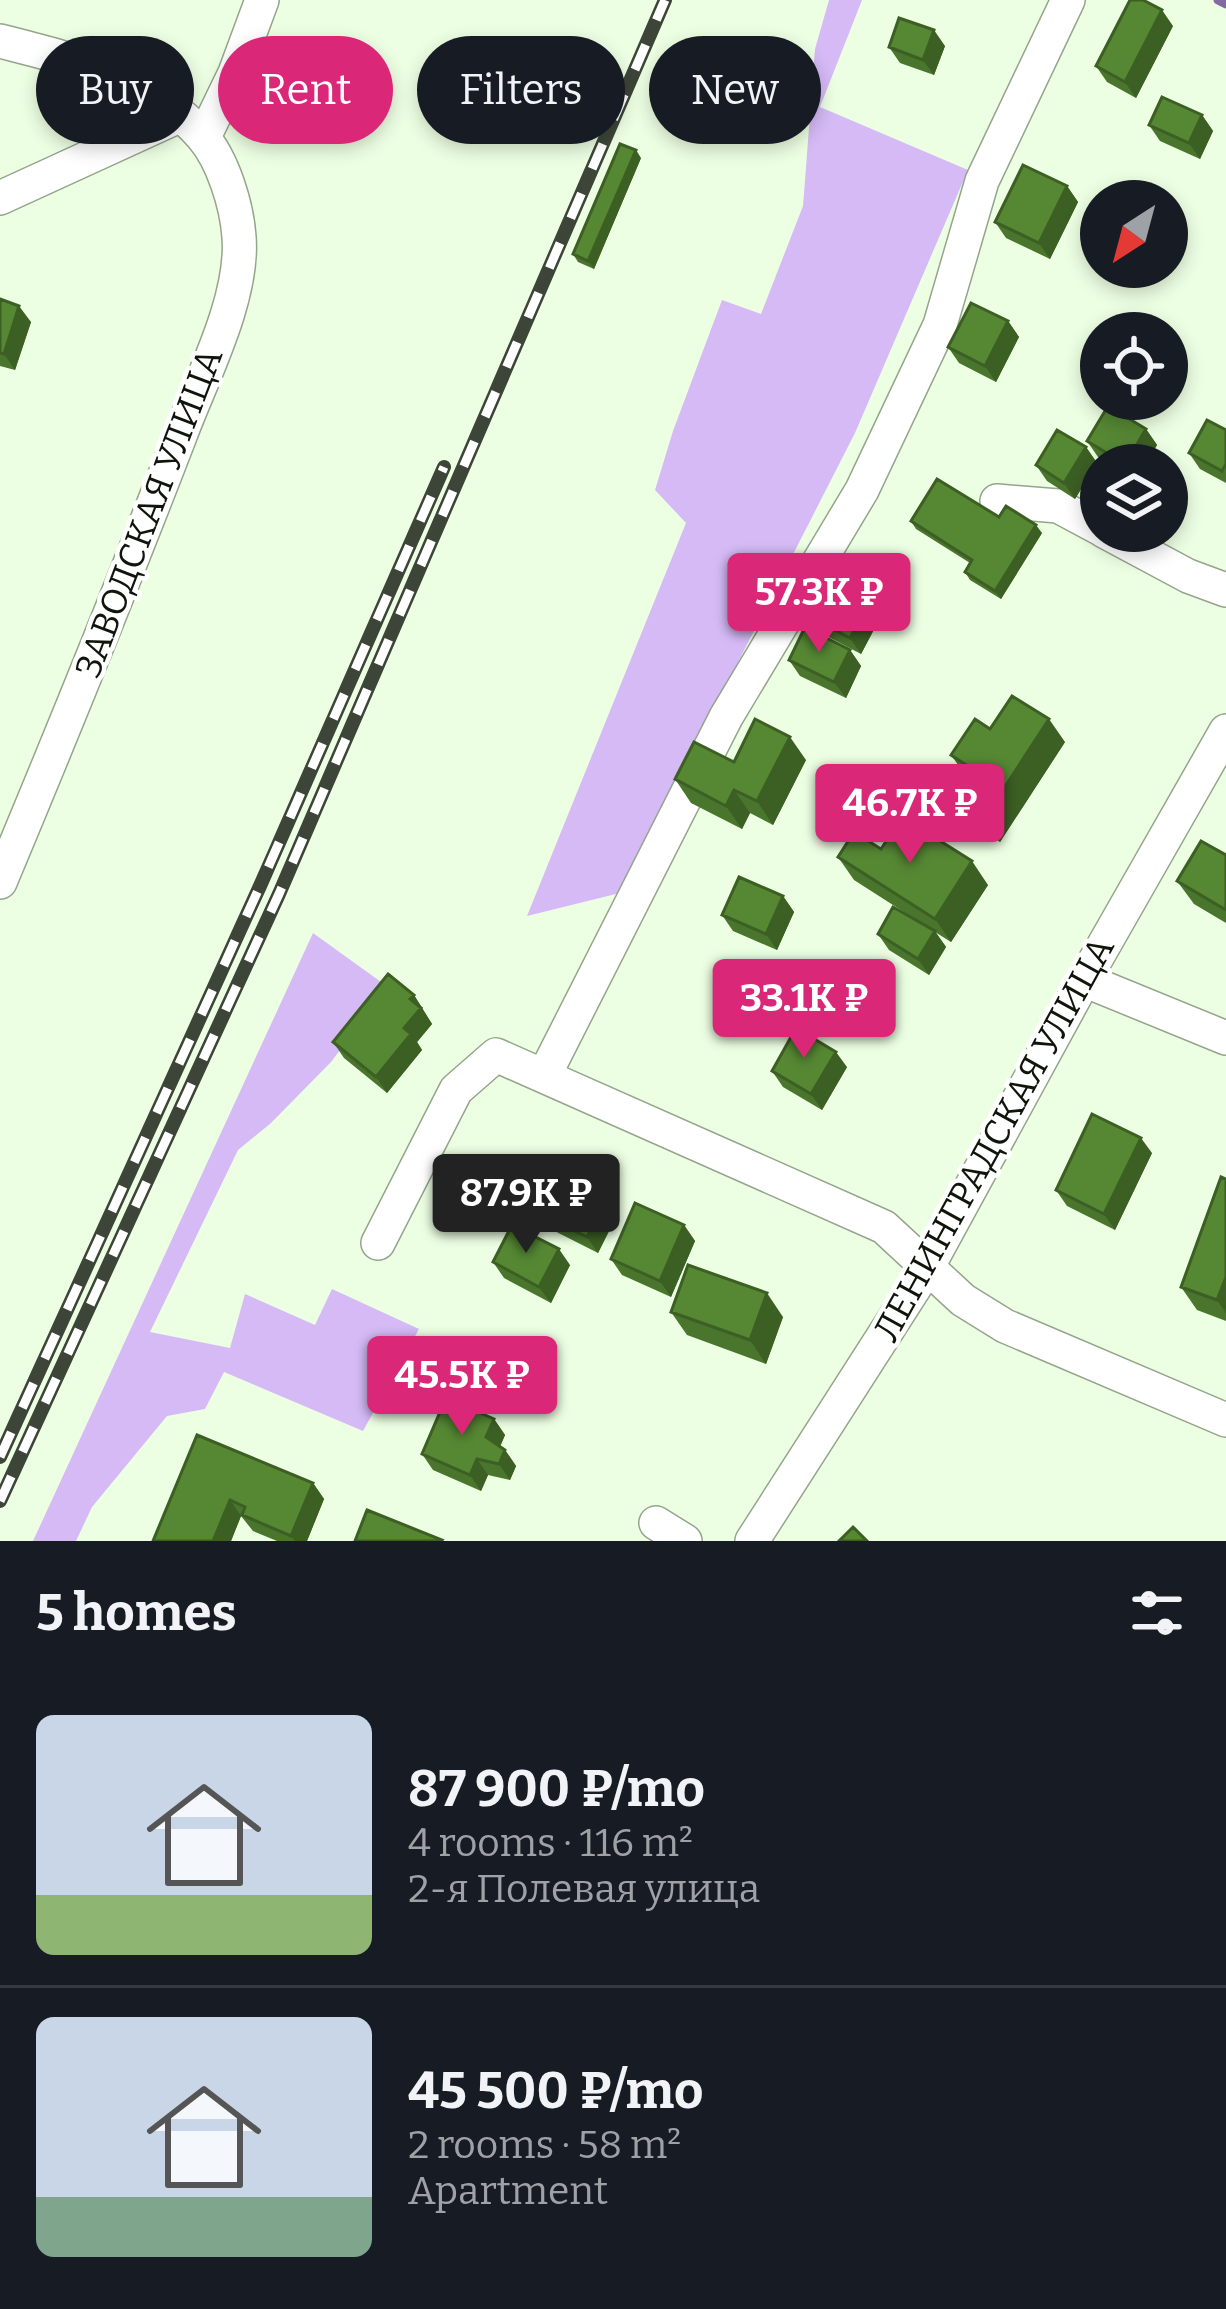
<!DOCTYPE html>
<meta charset="utf-8">
<style>
body{margin:0;font-family:Bitter,serif;background:#20242c;color:#f1f3f6;height:100vh;display:flex;flex-direction:column;font-size:45px;white-space:nowrap}
*{box-sizing:border-box;margin:0}
p{font-size:39px;color:#9ea1a6}
.icon{flex:none;width:66px;height:66px;fill:none;stroke:currentColor;stroke-width:2;stroke-linecap:round;stroke-linejoin:round}
.map{position:relative;height:1541px;overflow:hidden}
.sheet{display:flex;flex-direction:column;background:#171b24;flex:1}
.sheet>*{flex:none}
.banner{position:absolute;left:36px;top:36px;width:1155px;height:108px;display:flex;gap:24px}
.needle{width:78px;rotate:216deg}
.tools{position:absolute;left:1080px;top:180px;display:grid;gap:24px}
.tools a{display:grid;place-items:center;width:108px;height:108px;border-radius:50%;background:#171b24;box-shadow:0 6px 18px #0003;font-size:60px}
.price{position:absolute;translate:-50% -102px;padding:0 27px;border-radius:12px;background:#db2777;color:#fff;font-size:39px;line-height:78px;filter:drop-shadow(0 3px 6px #0008)}
.price::after{content:'';position:absolute;left:50%;top:72px;width:36px;height:27px;margin-left:-18px;background:inherit;clip-path:polygon(0 0,100% 0,50% 100%)}
.price.selected{background:#222;color:#fff}
ul{padding:0;list-style:none}
li{display:flex;align-items:center;gap:36px;height:300px;padding:0 36px}
li+li{border-top:3px solid #363941}
li span{display:grid;place-items:center;flex:none;width:336px;height:240px;border-radius:18px;color:#555}
li>.icon{margin-inline-start:auto}
span .icon{width:144px;height:144px;fill:#fffc;stroke-width:1}
li b{font-size:51px}
h2{display:flex;justify-content:space-between;align-items:center;height:144px;padding:0 36px;font-size:51px}
.tag{padding:0 42px;border-radius:54px;background:#171b24;box-shadow:0 6px 18px #0003;font-size:42px;line-height:108px}
.tag.selected{background:#db2777;color:#fff}
.map>svg:first-child{display:block}
.green{fill:#d5baf6}
.lines{fill:none;stroke-linecap:round;stroke-linejoin:round}
.stream{stroke:#846aa2;stroke-width:9}
.minor-casing{stroke:#94a58b;stroke-width:36}
.minor{stroke:#fff;stroke-width:33}
.rail-casing{stroke:#3d4538;stroke-width:14}
.rail{stroke:#fff;stroke-width:9;stroke-dasharray:27;stroke-linecap:butt}
.wall{fill:#4a752d}
.shaded-wall{fill:#3c5f24}
.building{fill:#568834;stroke:#3c5f24;stroke-width:3}
.labels{text-anchor:middle;dominant-baseline:central;stroke-width:9;stroke-linejoin:round;paint-order:stroke}
.street-label{font-size:36px;fill:#10150c;stroke:#fff}
</style>
<div class="map">
<svg width="1226" height="1541" viewBox="0 0 1226 1541">
<rect width="100%" height="100%" fill="#edffe3"/>
<path class="green" d="M829 0H862L820 107 968 170 855 433 620 893 527 916 686 523 655 490 673 431 722 300 761 314 803 206 815 49Z
M313 933 388 987 331 1062 271 1123 238 1150 150 1332 230 1348 245 1294 315 1325 332 1289 419 1329 363 1431 224 1372 205 1409 167 1416 92 1507 76 1541H33Z"/>
<g class="lines">
<path class="stream" d="M1218 0 1226 4"/>
<defs>
<path id="minor" d="M0 41C70 59 152 78 202 136 223 160 237 206 239 237 244 299 201 379 180 436 122 586 62 734 0 882
M204 137 235 73 262 0
M0 198 179 116
M997 501 1058 506 1101 529
M1104 531 1188 576 1226 590
M1084 980 1226 1038
M545 1074 726 717 862 490 940 325 982 181 1068 0
M378 1243 456 1090 496 1055 884 1227 963 1300 1005 1326 1226 1420
M656 1523 685 1541
M752 1541 927 1268 1084 980 1226 731"/>
</defs>
<use href="#minor" class="minor-casing"/>
<use href="#minor" class="minor"/>
<defs>
<path id="rail" d="M0 1457 260 886 444 467
M0 1501 279 894 665 0"/>
</defs>
<use href="#rail" class="rail-casing"/>
<use href="#rail" class="rail"/>
</g>
<path class="wall" d="M1173 26 1136 98 1107 82 1096 66Z
M945 46 934 75 900 63 889 47Z
M1202 115 1213 131 1200 159 1160 141 1149 125Z
M641 158 594 269 578 262 573 254Z
M1067 186 1078 202 1050 259 1006 238 995 222Z
M0 299 31 322 15 370 0 366Z
M1008 321 1019 337 996 382 959 363 948 347Z
M1146 429 1157 445 1145 465H1112L1098 457 1087 441Z
M1226 430V483L1200 469 1189 453Z
M1086 447 1097 463 1075 499 1047 481 1036 465Z
M999 517 1042 533 1001 599 970 580 965 572 970 563 916 529 911 521Z
M810 617 879 620 861 654 821 633Z
M850 650 861 666 846 698 800 676 789 660Z
M990 729 1065 742 1000 842 968 821 952 798 966 776 951 755Z
M806 760 773 825 750 813 742 829 691 803 675 779 734 762Z
M881 849 988 885 951 942 935 932 946 947 929 975 889 950 878 934 932 930 854 880 838 857Z
M1226 855V923L1194 904 1177 881Z
M783 896 794 912 777 950 733 931 722 915Z
M414 995 432 1024 417 1042 422 1050 387 1093 344 1058 333 1042Z
M847 1067 822 1110 783 1087 772 1071Z
M1152 1153 1115 1230 1067 1206 1056 1190Z
M1226 1179V1321L1197 1310 1181 1287Z
M510 1198 614 1221 598 1253 521 1214Z
M684 1225 695 1241 671 1297 622 1275 611 1259Z
M493 1262 570 1265 551 1303 504 1278Z
M671 1312 783 1317 766 1364 687 1335Z
M494 1419 505 1435 500 1447 505 1450 516 1466 510 1480 488 1475 481 1491 433 1470 422 1454Z
M197 1435 313 1483 324 1499 307 1541H277L253 1531 241 1516 231 1541H153Z"/>
<path class="shaded-wall" d="M1162 10 1173 26 1136 98 1125 82Z
M934 30 945 46 934 75 923 60Z
M1202 115 1213 131 1200 159 1189 143Z
M636 150 641 158 594 269 588 261Z
M1067 186 1078 202 1050 259 1039 243Z
M19 306 31 322 15 370 4 354Z
M1008 321 1019 337 996 382 985 366Z
M1146 429 1157 445 1145 465H1126Z
M1086 447 1097 463 1075 499 1064 483Z
M1036 525 1042 533 1001 599 995 591Z
M868 604 879 620 861 654 850 638Z
M850 650 861 666 846 698 834 682Z
M1049 719 1065 742 1000 842 984 819Z
M790 737 806 760 773 825 757 801Z
M734 790 750 813 742 829 726 806Z
M972 861 988 885 951 942 935 919Z
M783 896 794 912 777 950 766 934Z
M935 931 946 947 929 975 918 959Z
M414 995 432 1024 417 1042 422 1050 387 1093 376 1077 404 1028 410 999Z
M836 1052 847 1067 822 1110 811 1094Z
M1141 1138 1152 1153 1115 1230 1104 1214Z
M603 1205 614 1221 598 1253 587 1237Z
M684 1225 695 1241 671 1297 660 1281Z
M559 1249 570 1265 551 1303 539 1287Z
M1226 1277V1313L1217 1300Z
M767 1293 783 1317 766 1364 750 1340Z
M494 1419 505 1435 497 1453 486 1437Z
M505 1450 516 1466 510 1480 499 1464Z
M477 1459 488 1475 481 1491 470 1475Z
M313 1483 324 1499 307 1541H295L291 1536Z
M230 1500 241 1516 231 1541H213Z"/>
<path class="building" d="M1130 0H1143L1162 10 1125 82 1096 66Z
M899 18 934 30 923 60 889 47Z
M1162 97 1202 115 1189 143 1149 125Z
M620 144 636 150 588 261 573 254Z
M1023 165 1067 186 1039 243 995 222Z
M0 299 19 306 4 354 0 353Z
M971 303 1008 321 985 366 948 347Z
M1108 406 1146 429 1125 464 1087 441Z
M1207 420 1226 430V464L1222 471 1189 453Z
M1057 430 1086 447 1064 483 1036 465Z
M937 479 999 517 1006 506 1036 525 995 591 965 572 972 560 911 521Z
M828 582 868 604 850 638 810 617Z
M805 627 850 650 834 682 789 660Z
M1012 696 1049 719 984 819 952 798 971 768 951 755 975 719 990 729Z
M755 719 790 737 757 801 734 790 726 806 675 779 694 742 734 762Z
M902 817 972 861 935 919 838 857 854 832 881 849Z
M1201 841 1226 855V910L1177 881Z
M739 877 783 896 766 934 722 915Z
M893 907 935 931 918 959 878 934Z
M388 974 414 995 410 999 421 1008 404 1028 411 1034 376 1077 333 1042Z
M796 1028 836 1052 811 1094 772 1071Z
M1092 1114 1141 1138 1104 1214 1056 1190Z
M527 1166 603 1205 587 1237 510 1198Z
M1221 1177 1226 1179V1277L1217 1300 1181 1287Z
M635 1203 684 1225 660 1281 611 1259Z
M512 1225 559 1249 539 1287 493 1262Z
M688 1265 767 1293 750 1340 671 1312Z
M446 1398 494 1419 486 1437 505 1450 499 1464 477 1459 470 1475 422 1454Z
M197 1435 313 1483 291 1536 242 1515 245 1507 230 1500 213 1541H153Z
M367 1510 442 1540 441 1541H355Z
M853 1527 867 1541H839Z"/>
<g class="labels">
<g class="street-label">
<text transform="translate(149 513) rotate(-69)">ЗАВОДСКАЯ УЛИЦА</text>
<text transform="translate(994 1139) rotate(-61)">ЛЕНИНГРАДСКАЯ УЛИЦА</text>
</g>
</g>
</svg>
<div class="tools">
<a><svg class="needle" viewBox="-14 -14 28 28"><path d="M0-13l5 13h-10z" fill="#e53935"/><path d="M0 13l5-13h-10z" fill="#9ea1a6"/></svg></a>
<a><svg class="icon" aria-label="locate" viewBox="0 0 24 24"><circle cx="12" cy="12" r="6"/><path d="M12 2v4M12 18v4M2 12h4M18 12h4"/></svg></a>
<a><svg class="icon" aria-label="layers" viewBox="0 0 24 24"><path d="M12 4l9 5-9 5-9-5zM3 14l9 5 9-5"/></svg></a>
</div>
<b class="price" style="left:819px;top:655px">57.3K ₽</b>
<b class="price" style="left:910px;top:866px">46.7K ₽</b>
<b class="price" style="left:804px;top:1061px">33.1K ₽</b>
<b class="price selected" style="left:526px;top:1256px">87.9K ₽</b>
<b class="price" style="left:462px;top:1438px">45.5K ₽</b>
<div class="banner">
<a class="tag">Buy</a>
<a class="tag selected">Rent</a>
<a class="tag">Filters</a>
<a class="tag">New</a>
</div>
</div>
<section class="sheet">
<h2>5 homes<svg class="icon" aria-label="filters" viewBox="0 0 24 24"><path d="M4 7h16M4 17h16"/><circle cx="9" cy="7" r="2"/><circle cx="15" cy="17" r="2"/></svg></h2>
<ul>
<li><span style="background:linear-gradient(#c9d6e8 75%,#8fb573 0)"><svg class="icon" aria-label="home" viewBox="0 0 24 24"><path d="M3 11l9-7 9 7M6 9v11h12V9"/></svg></span><div><b>87 900 ₽/mo</b><p>4 rooms · 116 m²</p><p>2-я Полевая улица</p></div></li>
<li><span style="background:linear-gradient(#c9d6e8 75%,#7fa58c 0)"><svg class="icon" aria-label="home" viewBox="0 0 24 24"><path d="M3 11l9-7 9 7M6 9v11h12V9"/></svg></span><div><b>45 500 ₽/mo</b><p>2 rooms · 58 m²</p><p>Apartment</p></div></li>
</ul>
</section>
